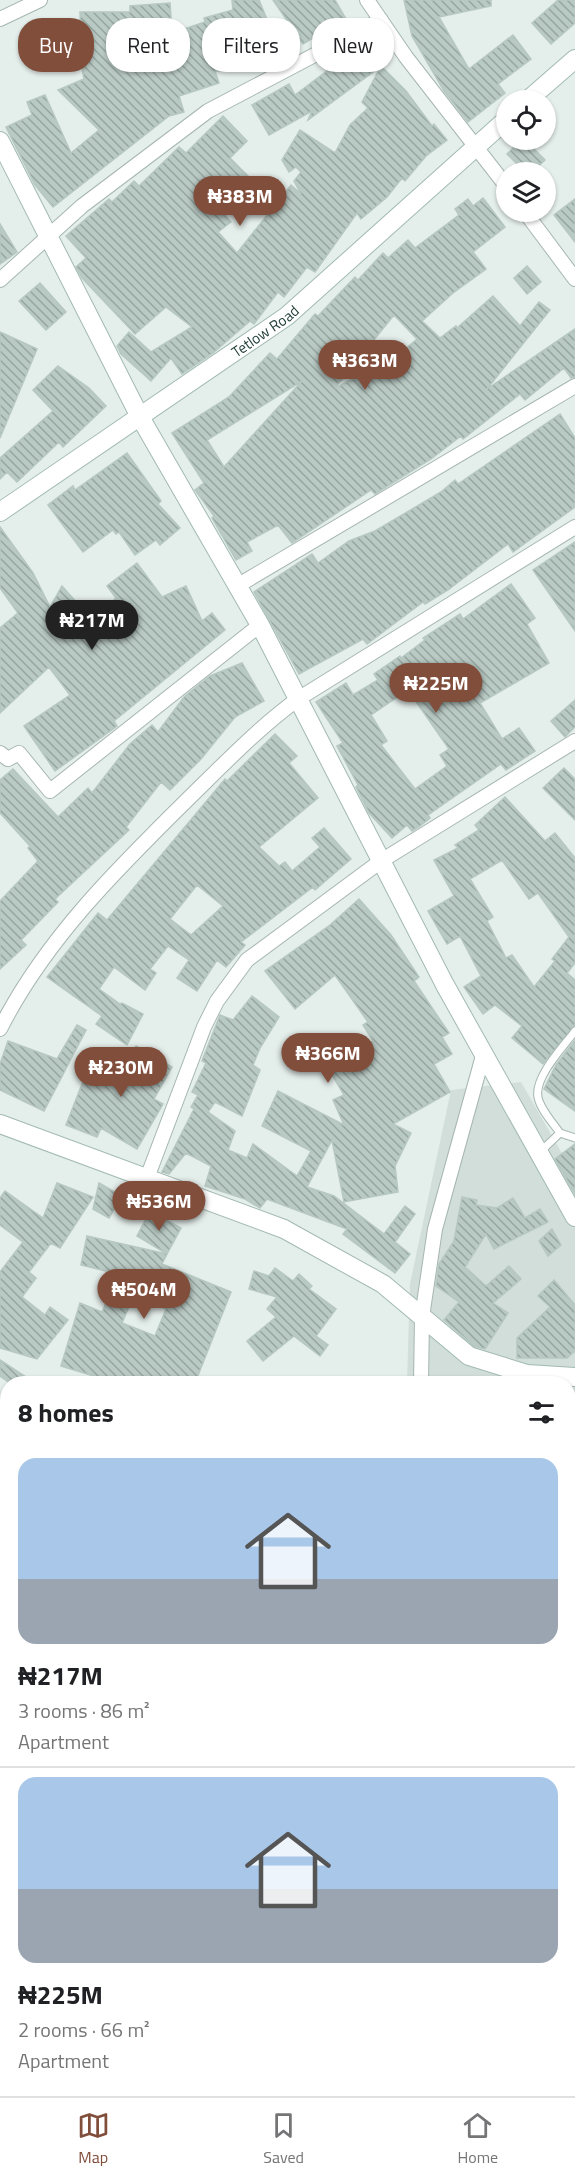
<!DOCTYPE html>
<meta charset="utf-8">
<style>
body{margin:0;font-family:"Titillium Web",sans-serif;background:#f2f2f2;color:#202124;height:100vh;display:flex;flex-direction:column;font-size:22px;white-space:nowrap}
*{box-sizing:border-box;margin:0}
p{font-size:20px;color:#757577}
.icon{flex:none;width:33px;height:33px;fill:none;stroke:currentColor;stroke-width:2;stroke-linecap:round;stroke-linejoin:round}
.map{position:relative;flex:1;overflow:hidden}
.drawer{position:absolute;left:0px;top:1376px;width:576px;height:722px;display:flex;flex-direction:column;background:#fff;border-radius:24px 24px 0 0;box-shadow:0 2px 4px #0004}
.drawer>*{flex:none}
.banner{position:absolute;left:18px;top:18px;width:540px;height:54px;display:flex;gap:12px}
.controls{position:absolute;left:496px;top:90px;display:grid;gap:12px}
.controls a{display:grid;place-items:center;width:60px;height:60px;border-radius:50%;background:#fff;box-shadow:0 2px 4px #0004;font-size:30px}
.price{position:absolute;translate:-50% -51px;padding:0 14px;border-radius:21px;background:#814e3c;color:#fff;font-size:20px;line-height:39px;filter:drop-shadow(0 2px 3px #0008)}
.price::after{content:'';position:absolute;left:50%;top:36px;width:18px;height:14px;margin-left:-9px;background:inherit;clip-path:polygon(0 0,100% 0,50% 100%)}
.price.active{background:#222;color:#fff}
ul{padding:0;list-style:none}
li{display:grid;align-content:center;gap:12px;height:318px;padding:0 18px}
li+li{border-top:2px solid #e0e0e0}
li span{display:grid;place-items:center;height:186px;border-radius:18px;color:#555}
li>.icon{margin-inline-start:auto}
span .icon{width:108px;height:108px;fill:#fffc;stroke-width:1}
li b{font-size:26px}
h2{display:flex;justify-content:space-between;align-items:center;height:72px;padding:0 18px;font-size:26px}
.tag{padding:0 21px;border-radius:24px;background:#fff;box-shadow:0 2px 4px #0004;font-size:21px;line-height:54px}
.tag.active{background:#814e3c;color:#fff}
.tabs{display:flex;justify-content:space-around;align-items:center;height:84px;border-top:2px solid #e0e0e0;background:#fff;font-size:16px;color:#757577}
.tabs a{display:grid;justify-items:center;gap:3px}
.tabs .active{color:#814e3c}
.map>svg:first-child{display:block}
.built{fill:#d2ded9}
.green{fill:#bcdfc7}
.building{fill:url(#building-back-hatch);stroke:#b6c8c1;stroke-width:1.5;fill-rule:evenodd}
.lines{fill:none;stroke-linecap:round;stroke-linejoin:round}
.lane-casing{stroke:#a6b6b1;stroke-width:9}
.street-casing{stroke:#a6b6b1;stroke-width:16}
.secondary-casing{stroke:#a1bab2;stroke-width:20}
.lane{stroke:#fff;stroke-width:7}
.street{stroke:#fff;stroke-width:14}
.secondary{stroke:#fff;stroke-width:18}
.labels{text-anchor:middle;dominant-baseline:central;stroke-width:5;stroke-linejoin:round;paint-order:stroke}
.street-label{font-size:15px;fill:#224039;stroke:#f5faf7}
</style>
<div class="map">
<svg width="575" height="2096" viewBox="0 0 575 2096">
<defs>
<pattern id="building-back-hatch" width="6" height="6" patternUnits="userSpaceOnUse" patternTransform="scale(1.5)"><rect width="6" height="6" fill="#b9c9c3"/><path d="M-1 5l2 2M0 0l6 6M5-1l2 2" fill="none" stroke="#96a59f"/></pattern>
</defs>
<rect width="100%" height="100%" fill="#e4eeea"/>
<path class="built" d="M521 1082 575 1176V1796L569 1798 568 1383H407L410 1284 451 1090Z"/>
<path class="green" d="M0 1510 8 1511 7 1670 0 1669Z"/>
<path class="building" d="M232 0H259L282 56 247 70 215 71 219 83 179 96 184 112 169 116 53 207 35 185 6 127 32 115 27 102 45 95 71 153 99 130 58 90 84 79 78 47H81L80 12H130V6L170 3 172 33 205 22 204 18 233 10ZM157 22 159 51 126 59V24Z
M273 0H335L346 19 303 44Z
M404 0H491V6L439 17 469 69 513 35 531 59 498 84 505 93 468 122 444 91 412 36Z
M558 0H575V23L551 44 532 23Z
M364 43 381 66 308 120 312 111 269 135 252 105 289 84 295 95Z
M381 66 406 91 432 126 434 124 447 140 426 156 405 181 402 178 387 197 361 219 357 213 315 272 307 267 284 297 278 292 254 324 250 321 213 353 182 374 171 358 151 381 121 354 117 346 129 332 151 352 192 327 166 307 135 334 82 278 76 267 86 258 66 236 109 199 112 202 134 181 139 186 179 147 186 153 223 116 247 141 230 158 249 177 218 207 231 222 218 232 237 253 291 185 301 194 294 181 301 172 296 167 289 172 282 160 300 130 335 153 350 125 368 108 362 102Z
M521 140H525L545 160 532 172H525L507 154Z
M483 198 505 227 473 252 486 269 453 293 422 321 440 338 456 326 457 328 493 296 520 326 539 302 550 310 487 389 575 329V377L571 378 564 368 525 400 520 394 463 439 461 436 431 459 375 494 371 490 292 543 278 525 247 542 252 551 236 560 212 518 214 516 195 490 204 483 172 433 229 397 270 353 277 359 315 314 318 316 355 277 358 280 383 253 388 258 408 240 415 248 459 215 455 209 468 199 473 206ZM394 315 417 339 382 369 380 365 335 388ZM302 381 224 467 207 440Z
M575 199V242L554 215Z
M0 224 17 252 0 264Z
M527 266 541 282 527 294 514 278Z
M40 283 66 312 46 330 19 301Z
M0 332 37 349 0 438Z
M58 366 89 388 106 406 63 447 59 442 17 482 7 472 0 479V458L53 411 33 390Z
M560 414 575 438V507L513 552 508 544 448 590 425 604 423 602 367 644 363 639 299 674 254 592 312 554 318 563 349 541 375 531 441 492 455 480 458 484Z
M127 453 161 501 158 504 180 528 160 545 156 540 135 555 119 532 116 534 113 530 83 552 48 505 73 486 75 490Z
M0 527 33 573 50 607 62 586 93 621 116 598 107 586 137 563 162 597 186 586 202 621 212 613 225 630 114 721 117 726 55 771 24 726 70 695 49 667 0 713V628L18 613 0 588Z
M575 542V631L533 570Z
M511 584 535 618 527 624 549 663 480 703 502 739 519 728 535 751 506 770 501 764 428 815 430 818 420 826 412 831 407 825 392 838 369 813 356 787 358 785 337 746 343 743 316 702 346 683 353 695 378 680 374 674 400 656 401 658 425 640 423 638 460 614 463 619ZM408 690 449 749 440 755 447 766 415 789 381 745 387 741 371 715Z
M242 663 264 701 235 717 201 759 170 790 161 782 126 827 129 830 55 899 58 902 21 940 26 945 0 969V901L38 861 28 848 30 846 0 813V780L13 769 58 817 88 788 92 793 130 744 152 725 158 732 184 697 210 676Z
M575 700V727L565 737 551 721Z
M275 734 297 756 289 763 318 798 259 847 279 866 285 862 292 871 320 847 312 838 324 828 351 859 315 890 313 887 241 942 245 945 226 967 217 960 197 991 177 978 189 960 168 946 150 969 156 973 145 990 114 967 99 989 120 1004 122 1003 143 1014 127 1045 96 1024 102 1016 47 977 98 913 107 920 225 779 227 781ZM197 885 223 906 191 935 170 919Z
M564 768 575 779V820L543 788Z
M505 797 545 841 555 833 575 858V963L567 973 575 980V1025L543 1064 512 1038 522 1026 495 1005 483 1014 464 987 481 976 460 936 447 944 428 911 454 896 434 860 458 848 455 845 479 830 475 825ZM502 860 529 899 538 893 569 937 552 959 555 961 534 987 512 955 506 958 487 921 493 917 470 879Z
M359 899 391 935 419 977 414 981 449 1033 442 1037 452 1054 434 1064 450 1092 393 1124 411 1133 395 1166 398 1192 344 1202 332 1140 307 1187 334 1196 384 1234 405 1206 415 1214 395 1242 410 1254 395 1273 343 1234 347 1229 267 1199 260 1208 245 1199 205 1186 211 1166 186 1153 169 1174 162 1172 194 1109 191 1107 198 1095 192 1092 206 1063 202 1061 220 1015 233 1020 252 996 279 1017 260 1048 253 1065 260 1070 242 1116 215 1102 208 1112 235 1131 228 1150 247 1158 253 1144 297 1176 311 1151 262 1126 278 1091 344 1125 333 1100 344 1095 328 1068 373 1041 363 1025 368 1022 335 975 295 1009 265 971 330 925Z
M77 1025 86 1030 44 1111 0 1090V1064L8 1041 57 1059Z
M575 1040V1111L544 1089 556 1065Z
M136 1046 172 1067 154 1099 163 1104 137 1149 101 1128 97 1137 66 1125 91 1061 120 1073Z
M575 1144V1194L555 1159Z
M57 1183 93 1197 60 1248 51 1243 29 1272 36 1278 22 1297 45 1315 50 1307 68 1320 37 1359 0 1348V1272L23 1242 0 1225V1198L5 1191 43 1218Z
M99 1183 122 1196 109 1218 93 1209Z
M462 1197 477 1200 476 1205 497 1208 513 1198 525 1218 540 1209 548 1222 494 1249 486 1234 465 1267 486 1286 509 1266 521 1279 493 1303 508 1313 485 1349 474 1346 444 1320 459 1302 436 1286 439 1264 454 1241Z
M150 1211 181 1228 167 1254 137 1236Z
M552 1229 561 1245 548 1256 539 1241Z
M87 1236 167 1254 162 1264 231 1292 195 1383H95L97 1377 61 1366 80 1303 102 1312 118 1274 81 1265ZM134 1295 166 1309 155 1336 122 1323Z
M275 1268 293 1281 299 1274 312 1286 309 1289 336 1309 316 1336 328 1345 320 1356 294 1336 263 1361 247 1341 276 1317 267 1309 277 1297 249 1289 254 1271 269 1276Z
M554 1280 575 1305V1351L567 1358H517V1338L550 1307 538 1296Z
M0 1360 35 1383H10L0 1376Z"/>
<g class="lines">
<defs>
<path id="lane" d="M560 1133C553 1123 540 1109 538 1097 534 1077 564 1046 575 1031
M541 1151 560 1133 575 1138
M0 1491H8"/>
<path id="street" d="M367 0 406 57 507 187
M0 19 40 0
M525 212 575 279
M0 280 82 206 208 111 381 20
M237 586 575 386
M0 753 8 759 19 753 50 791 260 625
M0 1029C45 940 117 869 187 800 223 765 257 729 298 699L575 527
M147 1178 204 1027 217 1001 247 960 381 861 575 741
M421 1383 422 1317 435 1229 484 1052
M496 2090 497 2096
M301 2096 303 2090"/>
<g id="secondary">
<path d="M528 100 575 59"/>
<path d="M0 141 140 417 260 625 445 985 575 1217"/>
<path id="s1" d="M0 512 287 316 507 119"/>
<path d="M0 1124 284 1229 383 1284 469 1356 527 1374 575 1377"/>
<path d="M568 1830 575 1828"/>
<path d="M0 2079 8 2075"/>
</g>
</defs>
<use href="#lane" class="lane-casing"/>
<use href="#street" class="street-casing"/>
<use href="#secondary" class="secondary-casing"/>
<use href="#lane" class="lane"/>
<use href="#street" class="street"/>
<use href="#secondary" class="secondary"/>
</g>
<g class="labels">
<g class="street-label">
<text stroke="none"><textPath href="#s1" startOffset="321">Tetlow Road</textPath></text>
</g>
</g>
</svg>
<div class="controls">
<a><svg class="icon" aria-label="locate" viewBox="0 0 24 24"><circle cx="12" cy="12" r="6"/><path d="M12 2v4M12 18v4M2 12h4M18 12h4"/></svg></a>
<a><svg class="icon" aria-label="layers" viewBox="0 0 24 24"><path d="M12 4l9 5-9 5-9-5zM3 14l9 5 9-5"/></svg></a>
</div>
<b class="price" style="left:240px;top:227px">₦383M</b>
<b class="price" style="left:365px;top:391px">₦363M</b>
<b class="price active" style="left:92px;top:651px">₦217M</b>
<b class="price" style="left:436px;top:714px">₦225M</b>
<b class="price" style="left:328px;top:1084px">₦366M</b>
<b class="price" style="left:121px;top:1098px">₦230M</b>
<b class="price" style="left:159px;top:1232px">₦536M</b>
<b class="price" style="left:144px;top:1320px">₦504M</b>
<div class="banner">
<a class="tag active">Buy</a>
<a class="tag">Rent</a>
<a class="tag">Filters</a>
<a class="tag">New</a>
</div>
<section class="drawer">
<h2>8 homes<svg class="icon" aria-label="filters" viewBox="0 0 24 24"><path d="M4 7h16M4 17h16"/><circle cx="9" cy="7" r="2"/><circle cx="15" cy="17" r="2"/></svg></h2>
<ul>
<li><span style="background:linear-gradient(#a9c7e8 65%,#9aa5b1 0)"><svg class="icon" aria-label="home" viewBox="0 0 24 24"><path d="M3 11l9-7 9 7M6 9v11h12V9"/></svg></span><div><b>₦217M</b><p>3 rooms · 86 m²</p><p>Apartment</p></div></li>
<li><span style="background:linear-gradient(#a9c7e8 60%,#9aa5b1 0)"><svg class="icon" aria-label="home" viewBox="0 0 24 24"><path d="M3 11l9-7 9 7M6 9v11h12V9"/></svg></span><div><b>₦225M</b><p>2 rooms · 66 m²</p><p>Apartment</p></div></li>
</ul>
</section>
</div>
<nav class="tabs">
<a class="active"><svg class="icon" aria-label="map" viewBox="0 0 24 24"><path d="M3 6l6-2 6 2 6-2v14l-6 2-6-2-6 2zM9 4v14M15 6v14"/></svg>Map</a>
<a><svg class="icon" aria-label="saved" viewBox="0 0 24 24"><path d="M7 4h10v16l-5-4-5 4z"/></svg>Saved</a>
<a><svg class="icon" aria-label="home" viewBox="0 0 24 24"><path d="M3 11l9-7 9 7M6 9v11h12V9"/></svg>Home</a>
</nav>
